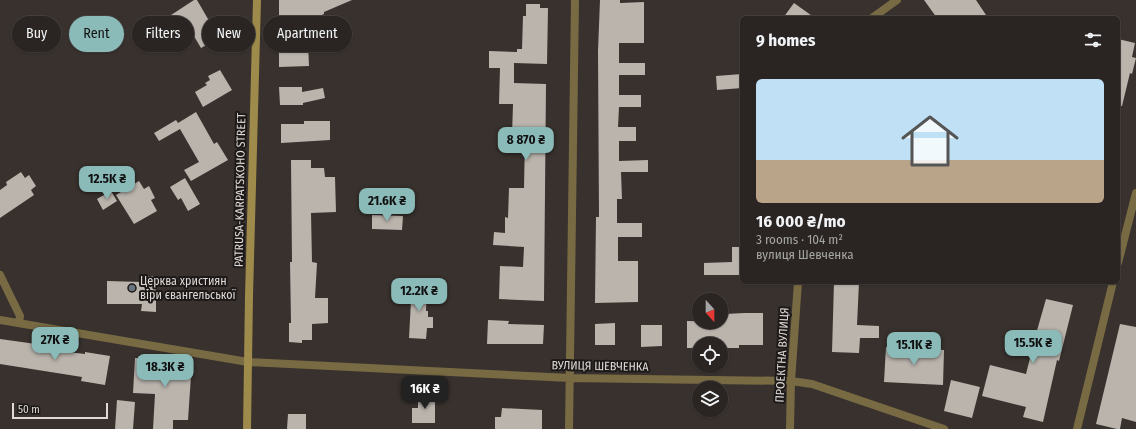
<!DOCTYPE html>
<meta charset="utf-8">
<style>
body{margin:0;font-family:"Fira Sans Condensed",sans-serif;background:#36312f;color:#f1f3f6;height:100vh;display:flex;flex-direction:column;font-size:15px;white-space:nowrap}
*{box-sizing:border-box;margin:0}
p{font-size:13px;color:#a5a5a5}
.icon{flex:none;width:22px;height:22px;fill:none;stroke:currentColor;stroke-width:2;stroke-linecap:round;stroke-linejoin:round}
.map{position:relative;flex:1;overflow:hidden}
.side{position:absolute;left:740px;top:16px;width:380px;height:268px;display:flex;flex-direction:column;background:#2a2522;border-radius:6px;box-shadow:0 1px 3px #0004,0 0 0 1px #464240}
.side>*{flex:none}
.guide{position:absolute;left:12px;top:16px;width:380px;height:36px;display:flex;gap:8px}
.needle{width:26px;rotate:159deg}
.fabs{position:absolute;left:692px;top:293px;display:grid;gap:8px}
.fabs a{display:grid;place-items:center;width:36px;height:36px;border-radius:50%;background:#2a2522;box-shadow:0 1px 3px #0004,0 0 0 1px #464240;font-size:20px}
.scale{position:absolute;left:12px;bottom:10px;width:96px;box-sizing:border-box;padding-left:4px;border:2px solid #dfdad7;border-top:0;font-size:11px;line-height:14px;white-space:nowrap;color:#dfdad7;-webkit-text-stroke:3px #1d1918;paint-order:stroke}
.price{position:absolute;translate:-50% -34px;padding:0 9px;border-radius:8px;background:#8bbbb9;color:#111;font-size:13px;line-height:26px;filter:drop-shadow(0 1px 2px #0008)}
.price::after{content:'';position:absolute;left:50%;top:24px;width:12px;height:9px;margin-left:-6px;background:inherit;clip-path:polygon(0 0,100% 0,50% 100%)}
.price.active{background:#222;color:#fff}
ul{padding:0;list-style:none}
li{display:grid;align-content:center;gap:8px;height:212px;padding:0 16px}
li span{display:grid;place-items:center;height:124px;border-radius:6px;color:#555}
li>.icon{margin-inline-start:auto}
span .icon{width:72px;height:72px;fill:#fffc;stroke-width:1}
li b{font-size:17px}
h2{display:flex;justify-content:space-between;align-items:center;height:48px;padding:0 16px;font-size:17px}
.chip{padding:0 14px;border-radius:18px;background:#2a2522;box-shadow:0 1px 3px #0004,0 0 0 1px #464240;font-size:14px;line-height:36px}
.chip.active{background:#8bbbb9;color:#111}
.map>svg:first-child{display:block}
.building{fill:#bab4ad}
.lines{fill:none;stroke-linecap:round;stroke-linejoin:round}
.minor{stroke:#786b44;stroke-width:8}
.secondary{stroke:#9e8a4a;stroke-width:8}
.worship-dot{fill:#6b7280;stroke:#1d1918;stroke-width:1.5}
.labels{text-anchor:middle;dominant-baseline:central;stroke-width:4;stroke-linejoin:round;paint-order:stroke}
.street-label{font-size:12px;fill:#dfdad7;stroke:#1d1918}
.poi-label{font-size:12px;fill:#dfdad7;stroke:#1d1918;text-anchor:start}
</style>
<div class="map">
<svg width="1136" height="429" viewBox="0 0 1136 429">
<rect width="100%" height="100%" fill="#38312d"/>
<path class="building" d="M194 0H197L219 38 201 48 188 26 173 34 165 19Z
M279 0H352L324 12V14L317 17 323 38 308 42 309 66 279 67Z
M600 0H620V3L644 2V43H619V63H645V75H619V95H641V107H619L618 127H636V141H619V161L648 160V172H621L622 199H617V223H642V237H618V261H638V302L595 303 596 217H599L598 51Z
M924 0H976L988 18H937Z
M794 3 815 18H783Z
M526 4H540V8H548L547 64 514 63V83L546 84 544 301 499 299 500 266 523 267 524 247 493 245 494 232 505 233V217L508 218 509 188H524L525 136H512L513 104H499L500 68H489V51L517 52V49H522L523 16H526Z
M1118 39 1135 43 1132 57 1136 58 1132 74 1130 73 1122 106H1118Z
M220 70 232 90 203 107 195 92 207 85 205 83 210 80 208 76Z
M742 74V88L717 90 716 76Z
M279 87H302V92L323 88 325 98 303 103V105H280Z
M196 112 214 144 217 142 228 160 191 181 184 170 199 162 180 129 159 141 154 133 176 120 178 123Z
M304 121H330V140L281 143V124H304Z
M291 160H311V168H324L325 177H335L336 212 311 213 312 262 317 263 315 298H328V323L312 324V340H302V343L289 342V323H291L290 262H292Z
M21 172 25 178 29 175 36 186 31 190 34 195 0 218V190L7 185 6 182Z
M185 178 200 204 188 211 181 198 178 200 170 187Z
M139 181 144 189 149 186 155 198 151 200 157 211 134 224 116 195Z
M111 191 117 201 103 210 97 199Z
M372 215 403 216 402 230 372 229Z
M732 247H742V275H704V263L732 262Z
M142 276H156V312L141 311 142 304H107V281L142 282Z
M412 282 427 283 426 311H428V317H433V328H427L426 339 409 338Z
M834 282H859L857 325 879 326V338H860L859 353 832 352Z
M1046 299 1073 305 1059 361 1057 360 1043 422 1023 417 1026 407 982 396 990 365 1026 374 1031 354 1011 349 1013 336 1034 341Z
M744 313H763V345H739V348H725V344H699V348H687V321L725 322V314Z
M488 320 509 321 508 324 544 325 543 344H487Z
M615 323V345H595V324Z
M1120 324 1136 327V422L1122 418 1120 429H1117L1096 424Z
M641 325H662V346L641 347Z
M0 339 43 345 42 349 85 354V352L110 356 105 385 81 381 82 377 0 364Z
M886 347 944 350 943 385 884 382Z
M135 358 192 361 188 420H173V429H153L155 394 133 393Z
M951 380 980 387 972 418 944 411Z
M435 394V423H412V408H418V395Z
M117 400 135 402 133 429H115Z
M502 408 542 410V429H495V417H501Z
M288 414H306V429H287Z"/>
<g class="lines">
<path class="minor" d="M872 18 897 0
M1118 263 1136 193
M0 275 20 316 19 323
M0 320 248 362 570 378 791 381 812 384 944 429
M569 429 575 0
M790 429 791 381 798 282
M1077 429 1113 282"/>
<path class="secondary" d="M247 429 249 296 257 0"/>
</g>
<circle class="worship-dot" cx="132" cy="288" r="4"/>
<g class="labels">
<g class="street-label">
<text transform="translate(240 190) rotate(-89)">PATRUSA-KARPATSKOHO STREET</text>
<text transform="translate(782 355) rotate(-87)">ПРОЕКТНА ВУЛИЦЯ</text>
<text transform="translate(600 366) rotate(1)">ВУЛИЦЯ ШЕВЧЕНКА</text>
</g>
<g class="poi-label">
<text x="140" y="281">Церква християн<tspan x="140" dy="14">віри євангельської</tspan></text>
</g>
</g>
</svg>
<div class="fabs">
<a><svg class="needle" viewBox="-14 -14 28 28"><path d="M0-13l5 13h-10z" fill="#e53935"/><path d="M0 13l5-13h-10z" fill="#a5a5a5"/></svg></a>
<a><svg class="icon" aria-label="locate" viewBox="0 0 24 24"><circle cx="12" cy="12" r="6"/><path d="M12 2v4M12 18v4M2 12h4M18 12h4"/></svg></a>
<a><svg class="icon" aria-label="layers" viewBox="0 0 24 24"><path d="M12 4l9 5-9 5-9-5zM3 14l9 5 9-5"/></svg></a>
</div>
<div class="scale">50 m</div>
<b class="price" style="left:526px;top:161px">8 870 ₴</b>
<b class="price" style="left:107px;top:200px">12.5K ₴</b>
<b class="price" style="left:387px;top:222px">21.6K ₴</b>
<b class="price" style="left:419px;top:312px">12.2K ₴</b>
<b class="price" style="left:55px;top:361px">27K ₴</b>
<b class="price" style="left:1033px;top:364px">15.5K ₴</b>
<b class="price" style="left:914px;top:366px">15.1K ₴</b>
<b class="price" style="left:165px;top:388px">18.3K ₴</b>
<b class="price active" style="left:425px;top:410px">16K ₴</b>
<div class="guide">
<a class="chip">Buy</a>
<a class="chip active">Rent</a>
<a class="chip">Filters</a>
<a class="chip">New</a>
<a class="chip">Apartment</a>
</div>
<section class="side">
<h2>9 homes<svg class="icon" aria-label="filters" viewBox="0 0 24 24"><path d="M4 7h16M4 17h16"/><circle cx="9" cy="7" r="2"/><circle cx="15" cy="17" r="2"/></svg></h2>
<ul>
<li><span style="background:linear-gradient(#bfe0f5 65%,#b9a48a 0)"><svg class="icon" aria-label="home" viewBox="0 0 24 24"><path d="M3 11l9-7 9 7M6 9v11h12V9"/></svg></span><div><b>16 000 ₴/mo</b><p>3 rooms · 104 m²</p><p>вулиця Шевченка</p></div></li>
</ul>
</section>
</div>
